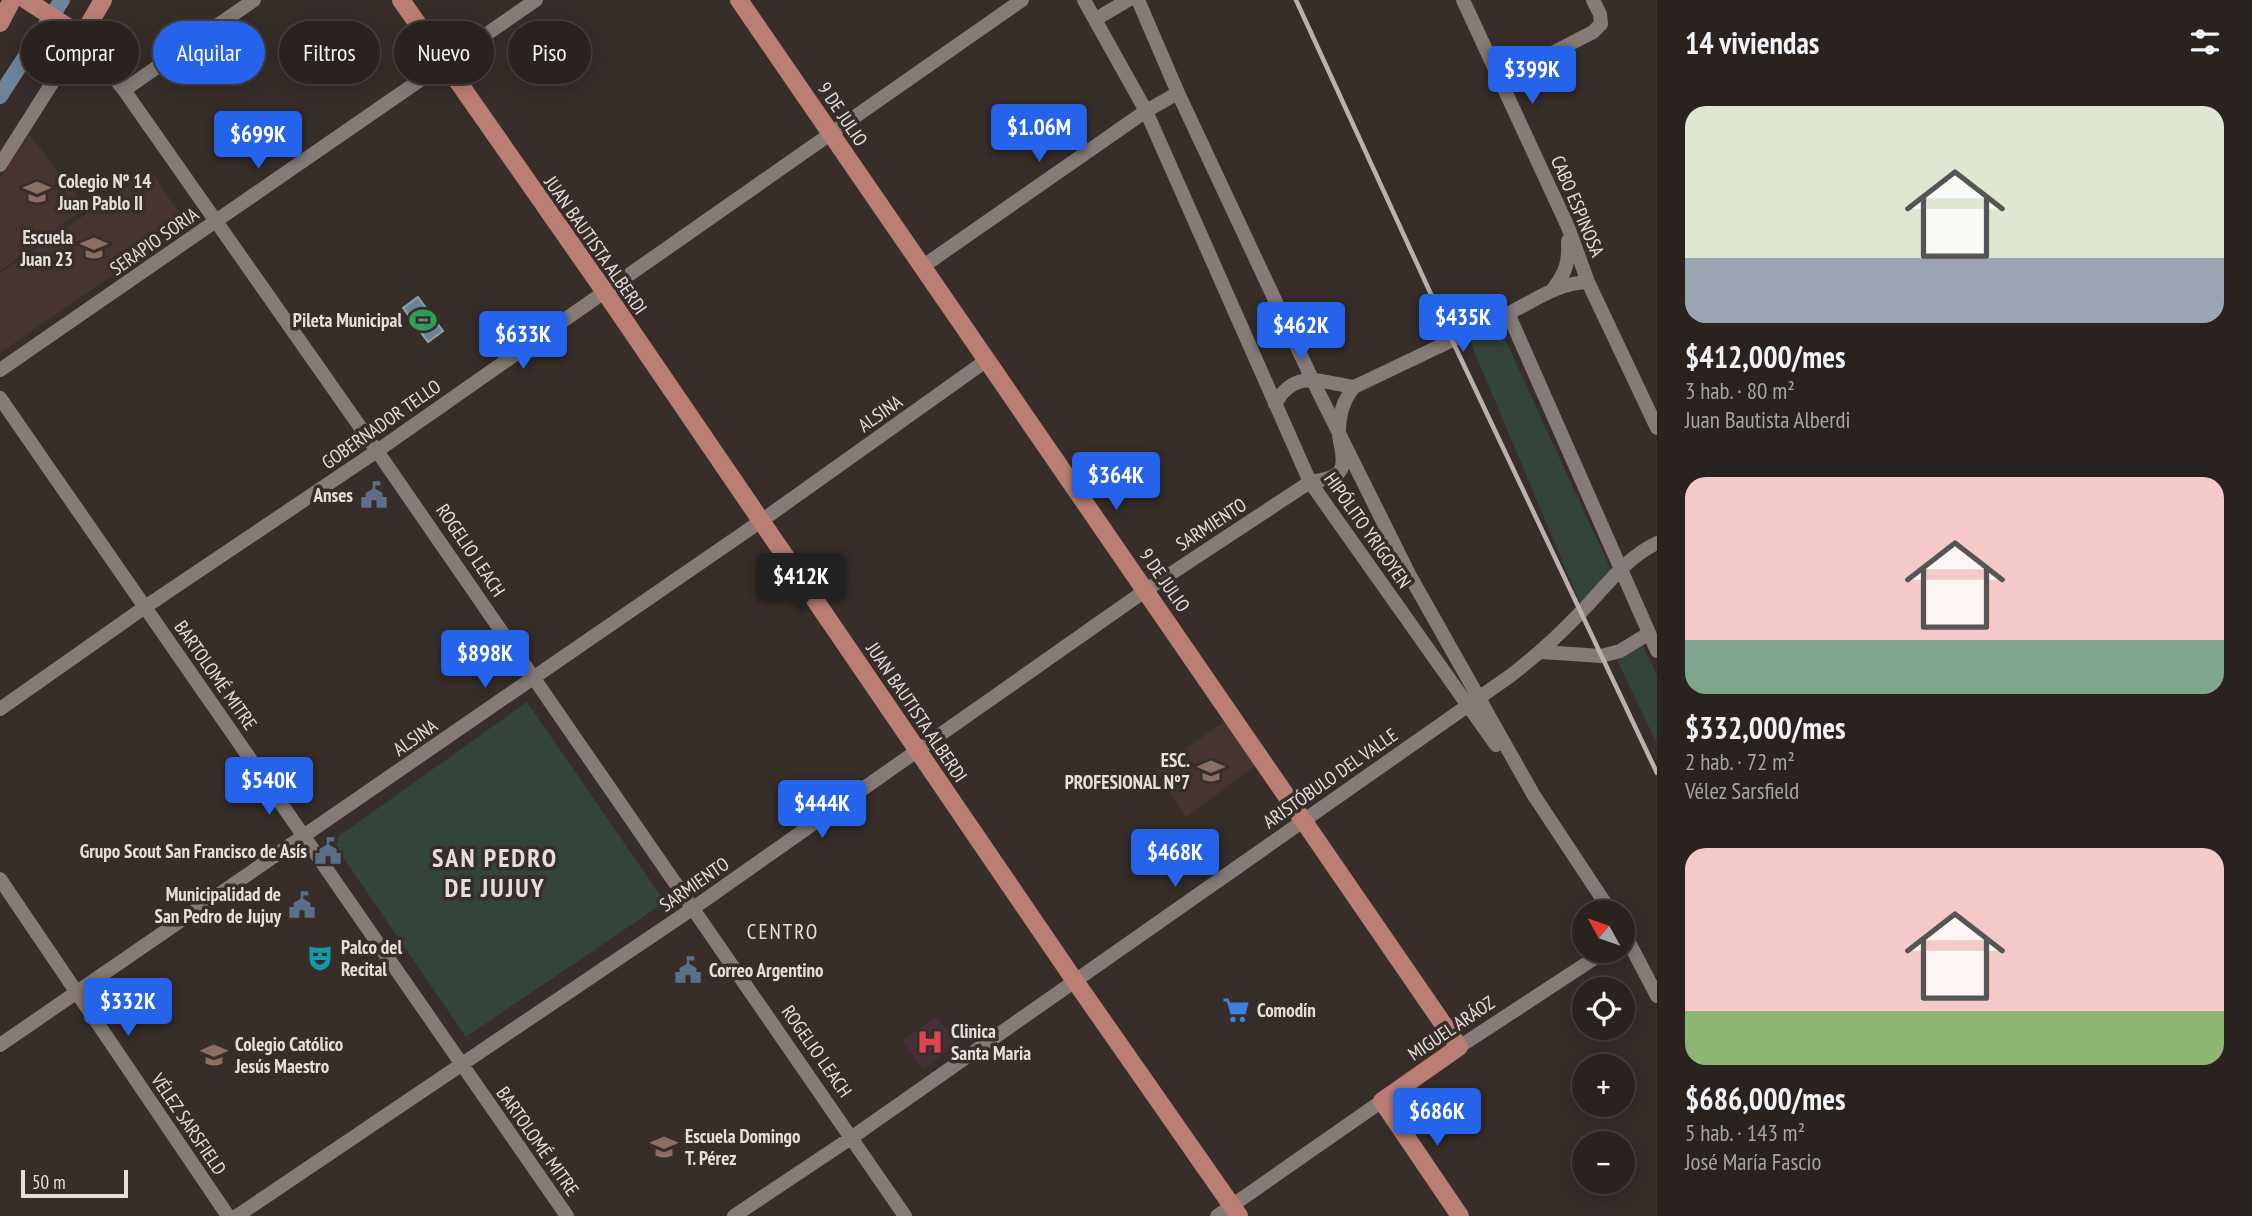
<!DOCTYPE html>
<html lang="es">
<meta charset="utf-8">
<style>
body{margin:0;font-family:"PT Sans Narrow",sans-serif;background:#312a28;color:#f1f3f6;height:100vh;display:flex;flex-direction:column;font-size:26px;white-space:nowrap}
*{box-sizing:border-box;margin:0}
p{font-size:23px;color:#a5a4a4}
.icon{flex:none;width:38px;height:38px;fill:none;stroke:currentColor;stroke-width:2;stroke-linecap:round;stroke-linejoin:round}
.map{position:relative;flex:1;overflow:hidden}
.drawer{display:flex;flex-direction:column;background:#29221f;width:595px}
.drawer>*{flex:none}
.banner{position:absolute;left:21px;top:21px;width:665px;height:63px;display:flex;gap:14px}
.needle{width:46px;rotate:310deg}
.tools{position:absolute;left:1572px;top:900px;display:grid;gap:14px}
.tools a{display:grid;place-items:center;width:63px;height:63px;border-radius:50%;background:#29221f;box-shadow:0 4px 18px #0003,0 0 0 2px #453f3d;font-size:35px}
.scale{position:absolute;left:21px;bottom:18px;width:107px;box-sizing:border-box;padding-left:7px;border:4px solid #e5dfdc;border-top:0;font-size:19px;line-height:24px;white-space:nowrap;color:#e5dfdc;-webkit-text-stroke:5px #372d29;paint-order:stroke}
.price{position:absolute;translate:-50% -60px;padding:0 16px;border-radius:7px;background:#2563eb;color:#fff;font-size:23px;line-height:46px;filter:drop-shadow(0 2px 4px #0008)}
.price::after{content:'';position:absolute;left:50%;top:42px;width:21px;height:16px;margin-left:-10px;background:inherit;clip-path:polygon(0 0,100% 0,50% 100%)}
.price.selected{background:#222;color:#fff}
ul{padding:0;list-style:none}
li{display:grid;align-content:center;gap:14px;height:371px;padding:0 28px}
li span{display:grid;place-items:center;height:217px;border-radius:21px;color:#555}
li>.icon{margin-inline-start:auto}
span .icon{width:126px;height:126px;fill:#fffc;stroke-width:1}
li b{font-size:30px}
h2{display:flex;justify-content:space-between;align-items:center;height:84px;padding:0 28px;font-size:30px}
.chip{padding:0 24px;border-radius:32px;background:#29221f;box-shadow:0 4px 18px #0003,0 0 0 2px #453f3d;font-size:24px;line-height:63px}
.chip.selected{background:#2563eb;color:#fff}
main{display:flex;flex:1;min-height:0}
.map>svg:first-child{display:block}
.built{fill:#45352e}
.medical{fill:#443138}
.green{fill:#33453a}
.water{fill:#6d859a;stroke:#91a0ae;stroke-width:2}
.lines{fill:none;stroke-linecap:round;stroke-linejoin:round}
.canal{stroke:#6d859a;stroke-width:16}
.minor{stroke:#867b76;stroke-width:14}
.major{stroke:#bb7e74;stroke-width:18}
.rail{stroke:#b9b2af;stroke-width:4.5}
.labels{text-anchor:middle;dominant-baseline:central;stroke-width:7;stroke-linejoin:round;paint-order:stroke}
.street-label{font-size:19px;fill:#e5dfdc;stroke:#372d29}
.poi-label{font-size:19px;font-weight:bold;fill:#e5dfdc;stroke:#372d29;text-anchor:start}
.neighbourhood-label{font-size:21px;letter-spacing:2px;fill:#e5dfdc;stroke:#372d29}
.district-label{font-size:26px;font-weight:bold;letter-spacing:2px;fill:#e5dfdc;stroke:#372d29}
</style>
<main>
<div class="map">
<svg width="1657" height="1216" viewBox="0 0 1657 1216">
<rect width="100%" height="100%" fill="#372d29"/>
<path class="built" d="M29 134 86 207 0 271V178Z
M150 170 187 224 0 353V273Z
M1226 720 1256 765 1186 817 1155 770Z"/>
<path class="medical" d="M936 1016 957 1044 923 1069 902 1041Z"/>
<path class="green" d="M1499 326 1612 572 1580 603 1469 339Z
M1643 646 1657 675V744L1617 660Z
M527 702 665 902 466 1037 332 841Z"/>
<path class="water" d="M418 297 443 331 428 342 403 308Z"/>
<g class="lines">
<path class="canal" d="M0 96 62 0"/>
<path class="minor" d="M1084 0 1146 111 1310 482 1496 745
M1138 0 1178 93 1312 379 1410 576 1533 794 1611 912
M1463 0 1568 227 1588 282 1657 428
M1096 19 1128 0
M1500 80 1593 32 1601 24 1600 14 1593 0
M124 90 254 0
M0 165 82 36 124 90 377 451 905 1216
M922 267 1146 111 1178 93
M1554 288C1566 272 1569 262 1568 241
M1508 313 1657 651
M0 370 536 0
M0 398 567 1216
M1275 404C1295 368 1321 382 1354 387
M1542 652 1601 656 1620 651 1648 634
M0 709 145 607 377 451 1022 0
M0 879 228 1216
M1622 929 1657 996
M0 1045 761 521 987 360
M1459 1047 1607 950
M237 1216 692 909 1146 590 1310 482C1320 480 1334 480 1340 471 1347 461 1339 444 1339 433 1339 414 1343 401 1354 387 1404 363 1454 339 1505 315 1533 302 1556 283 1588 282
M734 1216 851 1138 1510 676C1535 657 1558 636 1580 613 1604 589 1625 558 1657 543
M1217 1216 1382 1101"/>
<path class="major" d="M26 0 82 36 103 0
M401 0 605 292 1075 981 1239 1216
M739 0 1459 1047 1382 1101 1460 1216
M0 23 12 0"/>
<path class="rail" d="M1296 0 1452 340 1657 773"/>
</g>
<defs>
<symbol id="school-bare" viewBox="-9 -9 18 18"><path d="M0-5L7-2L0 1L-7-2ZM-4 1L0 2.5L4 1V4Q0 6-4 4Z" fill="#8d6e63" stroke="#372d29" stroke-width="2.5" paint-order="stroke"/></symbol>
<symbol id="stadium-bare" viewBox="-9 -9 18 18"><path d="M0-5a6.5 5 0 1 0 0 10a6.5 5 0 1 0 0-10ZM-3.5-1.8h7v3.6h-7Z" fill="#2e9e5b" stroke="#372d29" stroke-width="2.5" paint-order="stroke"/></symbol>
<symbol id="civic-bare" viewBox="-9 -9 18 18"><path d="M-.6-6.5H3V-4.5H.6V-3L4-1V1h2V6H-6V1h2V-1L-.6-3ZM-1.2 2.5V6h2.4V2.5Z" fill="#5c6f8a" stroke="#372d29" stroke-width="2.5" paint-order="stroke"/></symbol>
<symbol id="theatre-bare" viewBox="-9 -9 18 18"><path d="M-5-5.5Q0-4 5-5.5V0Q5 5 0 6Q-5 5-5 0ZM-3.3-2.5H-1v1.5H-3.3ZM1-2.5H3.3v1.5H1ZM-2.8 1Q0 5.5 2.8 1Z" fill="#0f9aa8" stroke="#372d29" stroke-width="2.5" paint-order="stroke"/></symbol>
<symbol id="supermarket-bare" viewBox="-9 -9 18 18"><path d="M-6-5.5h2.5l.6 2H6L4.5 2H-2.5L-4.4-4H-6ZM-1.5 3.2a1.3 1.3 0 1 0 .1 0ZM3 3.2a1.3 1.3 0 1 0 .1 0Z" fill="#3f7fe0" stroke="#372d29" stroke-width="2.5" paint-order="stroke"/></symbol>
<symbol id="hospital-bare" viewBox="-9 -9 18 18"><path d="M-5-5h3v3.5h4V-5h3V5h-3V1.5h-4V5h-3Z" fill="#e0444e" stroke="#372d29" stroke-width="2.5" paint-order="stroke"/></symbol>
</defs>
<g fill-rule="evenodd">
<use href="#school-bare" x="18" y="173" width="38" height="38"/>
<use href="#school-bare" x="75" y="229" width="38" height="38"/>
<use href="#stadium-bare" x="404" y="301" width="38" height="38"/>
<use href="#civic-bare" x="355" y="476" width="38" height="38"/>
<use href="#school-bare" x="1192" y="752" width="38" height="38"/>
<use href="#civic-bare" x="309" y="832" width="38" height="38"/>
<use href="#civic-bare" x="283" y="886" width="38" height="38"/>
<use href="#theatre-bare" x="301" y="939" width="38" height="38"/>
<use href="#civic-bare" x="669" y="951" width="38" height="38"/>
<use href="#supermarket-bare" x="1217" y="991" width="38" height="38"/>
<use href="#hospital-bare" x="911" y="1023" width="38" height="38"/>
<use href="#school-bare" x="195" y="1036" width="38" height="38"/>
<use href="#school-bare" x="645" y="1128" width="38" height="38"/>
</g>
<g class="labels">
<g class="street-label">
<text transform="translate(843 114) rotate(56)">9 DE JULIO</text>
<text transform="translate(1578 206) rotate(67)">CABO ESPINOSA</text>
<text transform="translate(154 241) rotate(-35)">SERAPIO SORIA</text>
<text transform="translate(596 245) rotate(55)">JUAN BAUTISTA ALBERDI</text>
<text transform="translate(880 413) rotate(-35)">ALSINA</text>
<text transform="translate(381 424) rotate(-35)">GOBERNADOR TELLO</text>
<text transform="translate(1211 524) rotate(-33)">SARMIENTO</text>
<text transform="translate(1368 530) rotate(55)">HIPÓLITO YRIGOYEN</text>
<text transform="translate(471 550) rotate(56)">ROGELIO LEACH</text>
<text transform="translate(1165 580) rotate(55)">9 DE JULIO</text>
<text transform="translate(216 675) rotate(55)">BARTOLOMÉ MITRE</text>
<text transform="translate(917 712) rotate(56)">JUAN BAUTISTA ALBERDI</text>
<text transform="translate(415 737) rotate(-35)">ALSINA</text>
<text transform="translate(1330 778) rotate(-35)">ARISTÓBULO DEL VALLE</text>
<text transform="translate(694 884) rotate(-35)">SARMIENTO</text>
<text transform="translate(1451 1028) rotate(-34)">MIGUEL ARÁOZ</text>
<text transform="translate(817 1051) rotate(55)">ROGELIO LEACH</text>
<text transform="translate(189 1124) rotate(56)">VÉLEZ SARSFIELD</text>
<text transform="translate(538 1141) rotate(55)">BARTOLOMÉ MITRE</text>
</g>
<g class="poi-label">
<text x="58" y="181">Colegio Nº 14<tspan x="58" dy="22">Juan Pablo II</tspan></text>
<text x="73" y="237" text-anchor="end">Escuela<tspan x="73" dy="22">Juan 23</tspan></text>
<text x="402" y="320" text-anchor="end">Pileta Municipal</text>
<text x="353" y="495" text-anchor="end">Anses</text>
<text x="1190" y="760" text-anchor="end">ESC.<tspan x="1190" dy="22">PROFESIONAL N°7</tspan></text>
<text x="307" y="851" text-anchor="end">Grupo Scout San Francisco de Asís</text>
<text x="281" y="894" text-anchor="end">Municipalidad de<tspan x="281" dy="22">San Pedro de Jujuy</tspan></text>
<text x="341" y="947">Palco del<tspan x="341" dy="22">Recital</tspan></text>
<text x="709" y="970">Correo Argentino</text>
<text x="1257" y="1010">Comodín</text>
<text x="951" y="1031">Clinica<tspan x="951" dy="22">Santa Maria</tspan></text>
<text x="235" y="1044">Colegio Católico<tspan x="235" dy="22">Jesús Maestro</tspan></text>
<text x="685" y="1136">Escuela Domingo<tspan x="685" dy="22">T. Pérez</tspan></text>
</g>
<g class="neighbourhood-label">
<text x="783" y="931">CENTRO</text>
</g>
<g class="district-label">
<text x="495" y="857">SAN PEDRO<tspan x="495" dy="30">DE JUJUY</tspan></text>
</g>
</g>
</svg>
<div class="tools">
<a><svg class="needle" viewBox="-14 -14 28 28"><path d="M0-13l5 13h-10z" fill="#e53935"/><path d="M0 13l5-13h-10z" fill="#a5a4a4"/></svg></a>
<a><svg class="icon" aria-label="locate" viewBox="0 0 24 24"><circle cx="12" cy="12" r="6"/><path d="M12 2v4M12 18v4M2 12h4M18 12h4"/></svg></a>
<a>+</a>
<a>−</a>
</div>
<div class="scale">50 m</div>
<b class="price" style="left:1532px;top:106px">$399K</b>
<b class="price" style="left:1039px;top:164px">$1.06M</b>
<b class="price" style="left:258px;top:171px">$699K</b>
<b class="price" style="left:1463px;top:354px">$435K</b>
<b class="price" style="left:1301px;top:362px">$462K</b>
<b class="price" style="left:523px;top:371px">$633K</b>
<b class="price" style="left:1116px;top:512px">$364K</b>
<b class="price selected" style="left:801px;top:613px">$412K</b>
<b class="price" style="left:485px;top:690px">$898K</b>
<b class="price" style="left:269px;top:817px">$540K</b>
<b class="price" style="left:822px;top:840px">$444K</b>
<b class="price" style="left:1175px;top:889px">$468K</b>
<b class="price" style="left:128px;top:1038px">$332K</b>
<b class="price" style="left:1437px;top:1148px">$686K</b>
<div class="banner">
<a class="chip">Comprar</a>
<a class="chip selected">Alquilar</a>
<a class="chip">Filtros</a>
<a class="chip">Nuevo</a>
<a class="chip">Piso</a>
</div>
</div>
<section class="drawer">
<h2>14 viviendas<svg class="icon" aria-label="filters" viewBox="0 0 24 24"><path d="M4 7h16M4 17h16"/><circle cx="9" cy="7" r="2"/><circle cx="15" cy="17" r="2"/></svg></h2>
<ul>
<li><span style="background:linear-gradient(#dfe7d0 70%,#9aa5b1 0)"><svg class="icon" aria-label="home" viewBox="0 0 24 24"><path d="M3 11l9-7 9 7M6 9v11h12V9"/></svg></span><div><b>$412,000/mes</b><p>3 hab. · 80 m²</p><p>Juan Bautista Alberdi</p></div></li>
<li><span style="background:linear-gradient(#f6c9c9 75%,#7fa58c 0)"><svg class="icon" aria-label="home" viewBox="0 0 24 24"><path d="M3 11l9-7 9 7M6 9v11h12V9"/></svg></span><div><b>$332,000/mes</b><p>2 hab. · 72 m²</p><p>Vélez Sarsfield</p></div></li>
<li><span style="background:linear-gradient(#f6c9c9 75%,#8fb573 0)"><svg class="icon" aria-label="home" viewBox="0 0 24 24"><path d="M3 11l9-7 9 7M6 9v11h12V9"/></svg></span><div><b>$686,000/mes</b><p>5 hab. · 143 m²</p><p>José María Fascio</p></div></li>
</ul>
</section>
</main>
